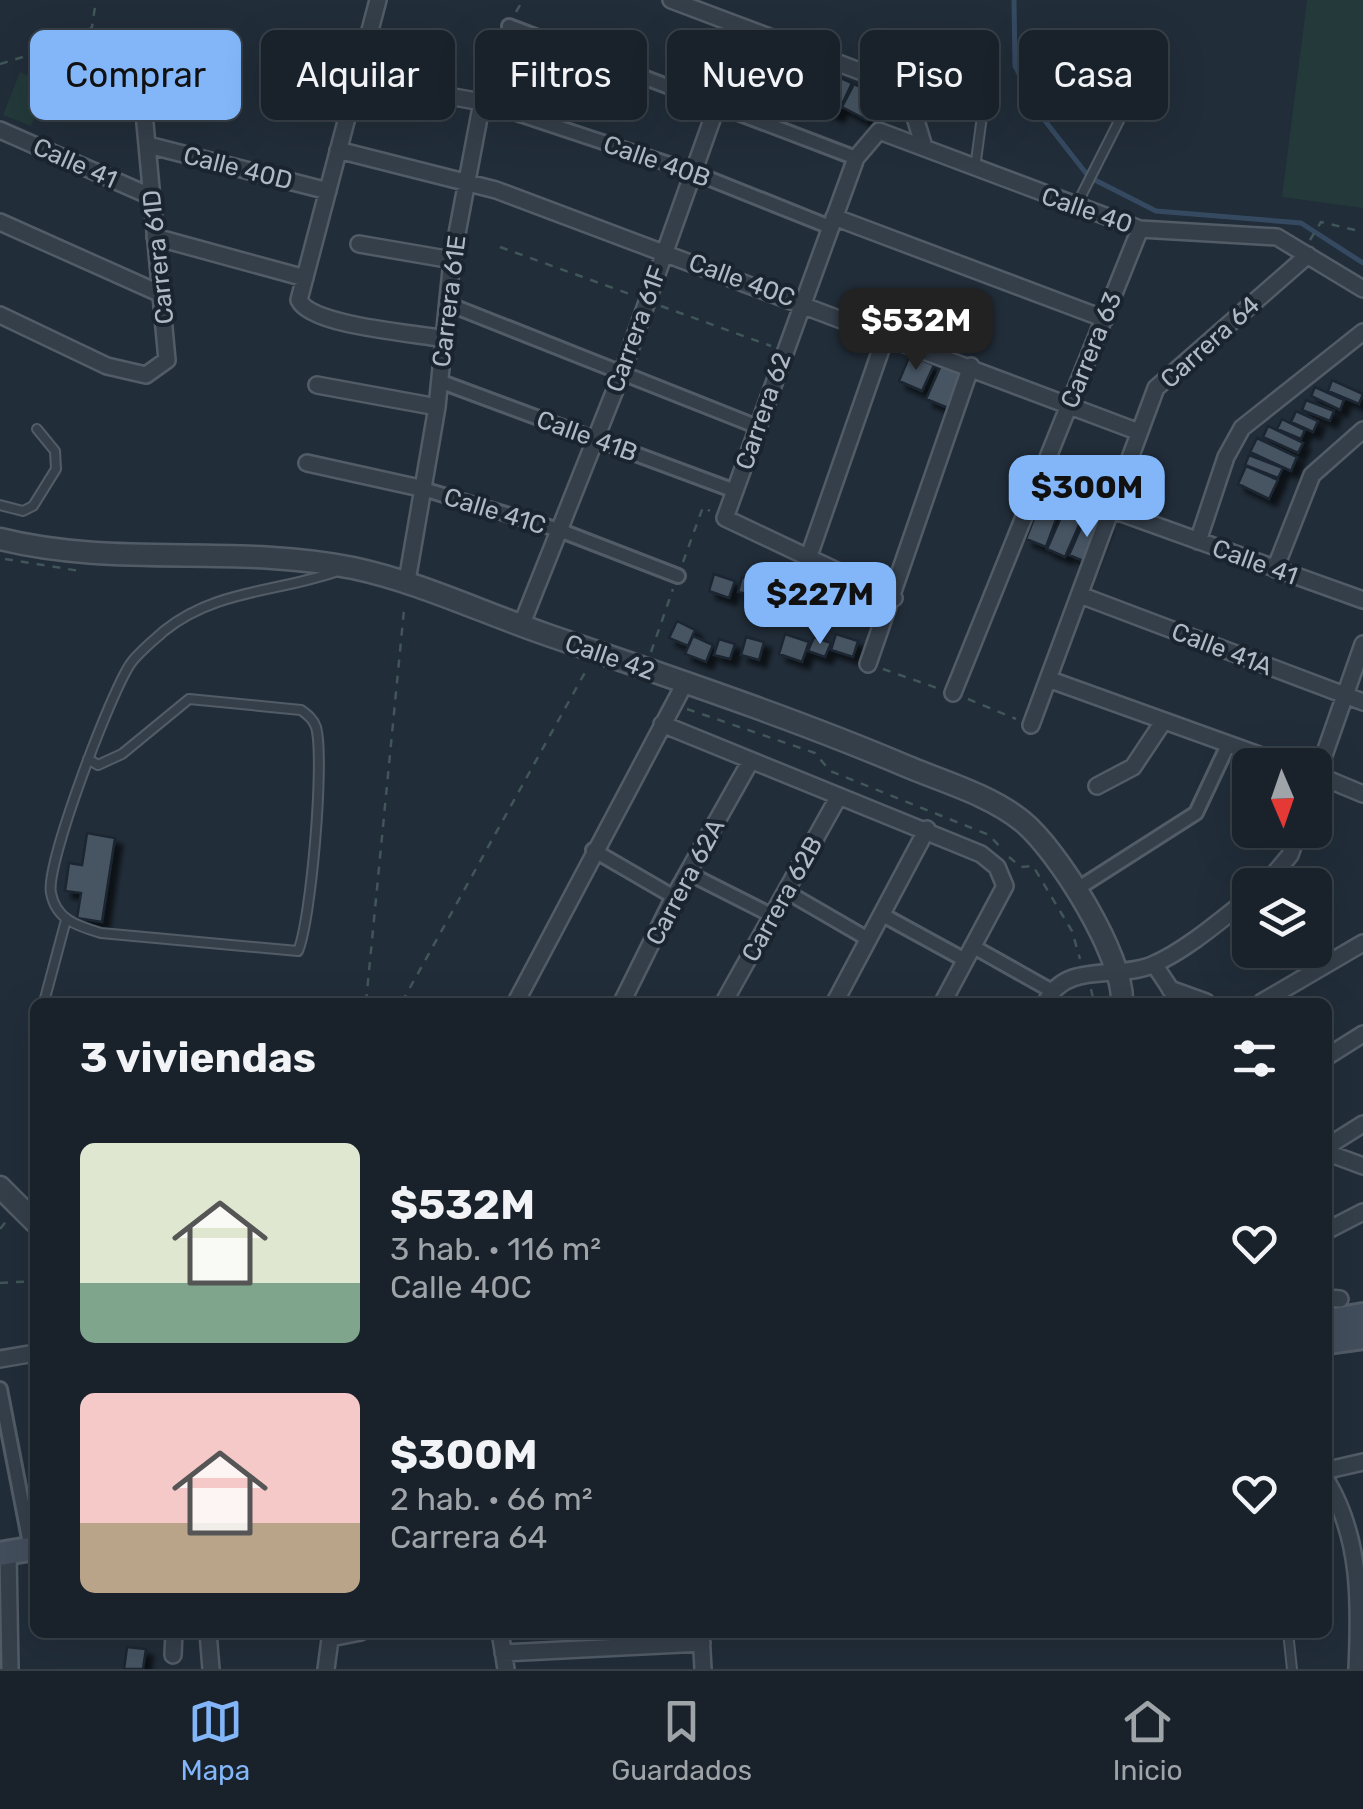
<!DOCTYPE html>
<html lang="es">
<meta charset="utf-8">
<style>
body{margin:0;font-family:Rubik,sans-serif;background:#222a33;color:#f1f3f6;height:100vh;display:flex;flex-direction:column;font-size:38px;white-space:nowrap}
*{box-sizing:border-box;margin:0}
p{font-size:32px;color:#9fa4a9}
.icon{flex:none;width:55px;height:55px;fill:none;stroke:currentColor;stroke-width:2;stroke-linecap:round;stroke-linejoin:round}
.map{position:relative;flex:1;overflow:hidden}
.panel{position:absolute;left:30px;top:998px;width:1302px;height:640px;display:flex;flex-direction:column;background:#19222b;border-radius:15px;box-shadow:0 10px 40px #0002,0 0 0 2px #373f47}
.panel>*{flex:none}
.banner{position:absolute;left:30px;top:30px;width:1305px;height:90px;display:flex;gap:20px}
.needle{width:65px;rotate:178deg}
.tools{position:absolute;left:1232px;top:748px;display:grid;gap:20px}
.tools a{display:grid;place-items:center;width:100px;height:100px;border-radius:15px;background:#19222b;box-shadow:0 10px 40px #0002,0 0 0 2px #373f47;font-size:50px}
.price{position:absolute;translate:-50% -85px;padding:0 22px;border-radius:20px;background:#82b6f9;color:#111;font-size:32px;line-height:65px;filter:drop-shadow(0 2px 5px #0008)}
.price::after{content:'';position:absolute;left:50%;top:60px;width:30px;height:22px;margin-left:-15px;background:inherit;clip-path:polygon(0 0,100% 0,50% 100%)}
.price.selected{background:#222;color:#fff}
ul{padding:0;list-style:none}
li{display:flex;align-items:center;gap:30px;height:250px;padding:0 50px}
li span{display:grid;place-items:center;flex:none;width:280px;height:200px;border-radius:15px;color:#555}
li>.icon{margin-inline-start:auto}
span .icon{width:120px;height:120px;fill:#fffc;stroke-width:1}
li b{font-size:42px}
h2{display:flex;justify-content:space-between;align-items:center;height:120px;padding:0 50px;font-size:42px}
.pill{padding:0 35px;border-radius:15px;background:#19222b;box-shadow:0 10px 40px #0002,0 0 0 2px #373f47;font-size:35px;line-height:90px}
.pill.selected{background:#82b6f9;color:#111}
.dock{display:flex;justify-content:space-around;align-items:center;height:140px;border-top:2px solid #373f47;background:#19222b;font-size:28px;color:#9fa4a9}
.dock a{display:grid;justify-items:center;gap:5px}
.dock .selected{color:#82b6f9}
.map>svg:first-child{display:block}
.green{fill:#23393a}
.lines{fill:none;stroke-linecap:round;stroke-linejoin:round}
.stream{stroke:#354a61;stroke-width:5}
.building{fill:#475463;stroke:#1c2630;stroke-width:2.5;filter:url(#shadow)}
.service-casing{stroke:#525c67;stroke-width:12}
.pedestrian-casing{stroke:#525c67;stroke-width:18}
.minor-casing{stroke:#525c67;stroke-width:20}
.tertiary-casing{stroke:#525c67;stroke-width:25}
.secondary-casing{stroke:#525c67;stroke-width:28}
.path{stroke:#415658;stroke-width:2.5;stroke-dasharray:8 8;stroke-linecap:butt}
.service{stroke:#353f4a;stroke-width:8}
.pedestrian{stroke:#353f4a;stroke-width:12}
.minor{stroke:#353f4a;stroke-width:15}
.tertiary{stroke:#353f4a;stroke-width:20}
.secondary{stroke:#434e5d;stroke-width:22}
.labels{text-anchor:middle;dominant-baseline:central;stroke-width:8;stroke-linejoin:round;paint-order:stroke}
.street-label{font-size:25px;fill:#afb9c6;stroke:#1a242e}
</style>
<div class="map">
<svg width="1363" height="1669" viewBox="0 0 1363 1669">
<defs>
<filter id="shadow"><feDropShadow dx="7" dy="7" stdDeviation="2.5" flood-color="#0009"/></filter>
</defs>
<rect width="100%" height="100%" fill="#212d39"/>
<path class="green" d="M1307 0H1363V208L1282 197Z
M930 34 969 83 940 106 901 57Z
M20 72 48 84 31 126 3 115Z"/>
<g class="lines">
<path class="stream" d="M1014 0 1015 66 1042 117 1089 177 1156 211 1301 223 1363 263"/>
</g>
<path class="building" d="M760 51 774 57 761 84 748 78Z
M778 59 787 63 774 93 764 89Z
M790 63 803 68 790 99 777 94Z
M807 68 824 76 811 106 794 98Z
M832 74 852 83 837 115 817 106Z
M854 84 879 97 867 120 842 107Z
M910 355 934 365 922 391 899 381Z
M942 363 963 372 948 408 926 399Z
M1332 380 1363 394 1359 404 1328 391Z
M1315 387 1344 400 1340 410 1311 396Z
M1306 400 1334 411 1330 421 1302 410Z
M1296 411 1318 421 1313 432 1291 422Z
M1282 419 1305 430 1301 439 1277 429Z
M1268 426 1303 443 1298 453 1263 437Z
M1257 438 1297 457 1291 471 1250 452Z
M1249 455 1283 468 1278 478 1245 465Z
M1246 466 1278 480 1269 499 1238 484Z
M1042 498 1061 506 1046 547 1026 539Z
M1065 508 1083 516 1065 557 1047 549Z
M1086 516 1105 524 1088 563 1069 555Z
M714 574 735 581 729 598 709 591Z
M792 574 808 578 804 593 788 589Z
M768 575 783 579 779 596 763 592Z
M742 577 759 581 755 596 738 592Z
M677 621 695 630 688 646 669 638Z
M785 634 809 642 802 662 779 654Z
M836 634 858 641 853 657 831 650Z
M693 636 713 645 706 662 685 654Z
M746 637 764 642 759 660 741 655Z
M814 637 831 643 825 657 808 651Z
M719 639 735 644 730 659 714 655Z
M87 833 115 838 102 922 77 918 81 893 65 891 69 863 82 865Z
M127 1647 146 1649 143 1669H124Z"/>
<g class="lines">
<defs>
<path id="service" d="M975 168 991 50
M1077 204 1125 109
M0 505 23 511 33 506 56 469 55 451 37 429
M88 759 98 765 122 754 189 699 301 710C308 715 313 719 316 727 325 759 311 921 298 951L101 933C78 926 56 920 51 893 45 865 112 689 131 663 139 652 154 640 164 631 214 590 277 592 335 572
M44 1002 66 920
M1288 1632 1292 1669"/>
<path id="pedestrian" d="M509 26 856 158
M482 102 690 171 830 227
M448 304 758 427
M439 381 735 491
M420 488 559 530 678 576
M593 850 674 897
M688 873 773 916
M1074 891 1196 813 1228 745
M787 892 868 939
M881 914 965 960
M972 946 1052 991
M0 1389 31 1549"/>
<path id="minor" d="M378 0 299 300C311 326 414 333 445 339
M671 0 894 84 911 104 924 147
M403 88 482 102 452 260 437 407 407 581
M0 130 150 196
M148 145 328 191
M338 150 496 190 1139 432
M834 217 1105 319
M0 222 161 294
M155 237 305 278
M359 244 452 260
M0 315 107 366 146 375 167 360 143 102
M317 385 437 407
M307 463 420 488
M1113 510 1363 600
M1198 541 1226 457 1242 428 1363 332
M809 556 886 335
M1275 569 1312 475 1363 430
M1080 595 1363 702
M894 598 725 518 856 158 879 131 1140 229 1277 237 1363 289
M521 626 621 375 744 30
M868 664 971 366
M1048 679 1287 765
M953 693 1140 229
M662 724 981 854 997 867 1005 886 943 1002
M1031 725 1156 388 1308 255
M1315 774 1363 794
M1315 781 1363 644
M1097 786 1133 767 1163 722
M1265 885 1290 855 1299 830
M1154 964 1179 1002
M1170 989 1206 1002
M516 1002 685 683
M622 1002 674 897 750 762
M724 1002 839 796
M835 1002 927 829
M1046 1002C1066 961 1115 980 1152 965 1185 951 1221 920 1250 897
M1262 1002 1363 943
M1328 1056 1363 1034
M1328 1146 1363 1124
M1328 1153 1363 1166
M1328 1230 1363 1212
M1328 1298 1340 1299
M0 1359 35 1353
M1328 1470 1363 1462
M1328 1483C1361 1540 1360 1604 1357 1669
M8 1553 10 1669
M208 1632 211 1669
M500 1632 506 1669
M701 1633 703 1669
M331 1638 361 1632
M503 1653 702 1643
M173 1655 174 1632
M326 1669 331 1632"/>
<path id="tertiary" d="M0 539C116 568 236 544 353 568 419 582 481 612 545 634 666 676 788 716 906 766 944 782 990 795 1022 821 1058 850 1124 957 1122 1002
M0 1187 35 1222"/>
<path id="secondary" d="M1328 1321 1363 1315
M1328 1342 1363 1337
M0 1554 35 1548"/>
</defs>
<use href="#service" class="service-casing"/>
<use href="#pedestrian" class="pedestrian-casing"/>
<use href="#minor" class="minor-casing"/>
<use href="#tertiary" class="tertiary-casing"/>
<use href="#secondary" class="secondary-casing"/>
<path class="path" d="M516 12 523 0
M0 64 78 40 92 27 96 0
M488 87 505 38
M1310 240 1321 222 1363 232
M500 247 635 296
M661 306 771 346
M1051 487 1095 503
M5 559 80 571
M683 562 703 507 710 511
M651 652 673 589
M883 669 937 688
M968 699 1016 719
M687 709 815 753 830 771 989 835 1004 851
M1009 857 1021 867 1033 866 1072 931 1080 959
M1091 989 1094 1002
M366 1002 404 610
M402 1002 588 667
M0 1229 9 1218
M0 1283 35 1281"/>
<use href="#service" class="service"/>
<use href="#pedestrian" class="pedestrian"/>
<use href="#minor" class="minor"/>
<use href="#tertiary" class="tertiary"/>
<use href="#secondary" class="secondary"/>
</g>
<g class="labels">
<g class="street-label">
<text transform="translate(657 161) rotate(19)">Calle 40B</text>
<text transform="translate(75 163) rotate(24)">Calle 41</text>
<text transform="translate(238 168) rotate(14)">Calle 40D</text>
<text transform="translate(1087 210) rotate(19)">Calle 40</text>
<text transform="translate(158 257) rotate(-96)">Carrera 61D</text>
<text transform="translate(742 280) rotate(20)">Calle 40C</text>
<text transform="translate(449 301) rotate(-83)">Carrera 61E</text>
<text transform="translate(636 329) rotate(-70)">Carrera 61F</text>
<text transform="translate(1210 342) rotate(-42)">Carrera 64</text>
<text transform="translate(1091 350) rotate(-68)">Carrera 63</text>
<text transform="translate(763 411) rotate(-71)">Carrera 62</text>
<text transform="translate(587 436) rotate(20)">Calle 41B</text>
<text transform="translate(495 511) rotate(17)">Calle 41C</text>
<text transform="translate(1255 562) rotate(20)">Calle 41</text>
<text transform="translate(1222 649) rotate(21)">Calle 41A</text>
<text transform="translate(610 657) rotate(19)">Calle 42</text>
<text transform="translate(685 882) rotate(-62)">Carrera 62A</text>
<text transform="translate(782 899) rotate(-61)">Carrera 62B</text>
</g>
</g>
</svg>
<div class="tools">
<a><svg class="needle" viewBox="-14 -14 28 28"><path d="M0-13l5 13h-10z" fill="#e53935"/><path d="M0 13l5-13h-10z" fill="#9fa4a9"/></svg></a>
<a><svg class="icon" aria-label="layers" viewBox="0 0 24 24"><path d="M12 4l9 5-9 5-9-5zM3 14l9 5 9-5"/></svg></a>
</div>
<b class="price selected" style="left:916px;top:373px">$532M</b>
<b class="price" style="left:1087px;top:540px">$300M</b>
<b class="price" style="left:820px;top:647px">$227M</b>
<div class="banner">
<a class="pill selected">Comprar</a>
<a class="pill">Alquilar</a>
<a class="pill">Filtros</a>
<a class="pill">Nuevo</a>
<a class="pill">Piso</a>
<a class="pill">Casa</a>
</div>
<section class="panel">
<h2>3 viviendas<svg class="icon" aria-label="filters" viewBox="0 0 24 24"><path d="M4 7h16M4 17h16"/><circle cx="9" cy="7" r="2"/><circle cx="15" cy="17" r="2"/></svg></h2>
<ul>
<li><span style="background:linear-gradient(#dfe7d0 70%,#7fa58c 0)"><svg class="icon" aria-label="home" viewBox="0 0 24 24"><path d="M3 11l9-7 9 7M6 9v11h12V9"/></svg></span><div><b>$532M</b><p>3 hab. · 116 m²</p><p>Calle 40C</p></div><svg class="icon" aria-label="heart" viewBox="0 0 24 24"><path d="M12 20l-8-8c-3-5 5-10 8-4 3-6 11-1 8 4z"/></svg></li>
<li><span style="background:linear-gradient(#f6c9c9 65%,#b9a48a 0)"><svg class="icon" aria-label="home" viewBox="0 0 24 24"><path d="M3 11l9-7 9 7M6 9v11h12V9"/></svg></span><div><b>$300M</b><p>2 hab. · 66 m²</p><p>Carrera 64</p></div><svg class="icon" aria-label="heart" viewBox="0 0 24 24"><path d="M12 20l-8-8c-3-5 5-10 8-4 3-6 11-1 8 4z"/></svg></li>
</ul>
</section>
</div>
<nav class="dock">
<a class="selected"><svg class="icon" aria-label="map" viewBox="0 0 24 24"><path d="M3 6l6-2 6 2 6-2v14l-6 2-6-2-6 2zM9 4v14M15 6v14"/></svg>Mapa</a>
<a><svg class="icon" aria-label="saved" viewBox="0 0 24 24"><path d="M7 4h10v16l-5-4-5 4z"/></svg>Guardados</a>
<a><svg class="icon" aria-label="home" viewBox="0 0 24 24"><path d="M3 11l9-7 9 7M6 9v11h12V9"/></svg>Inicio</a>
</nav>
